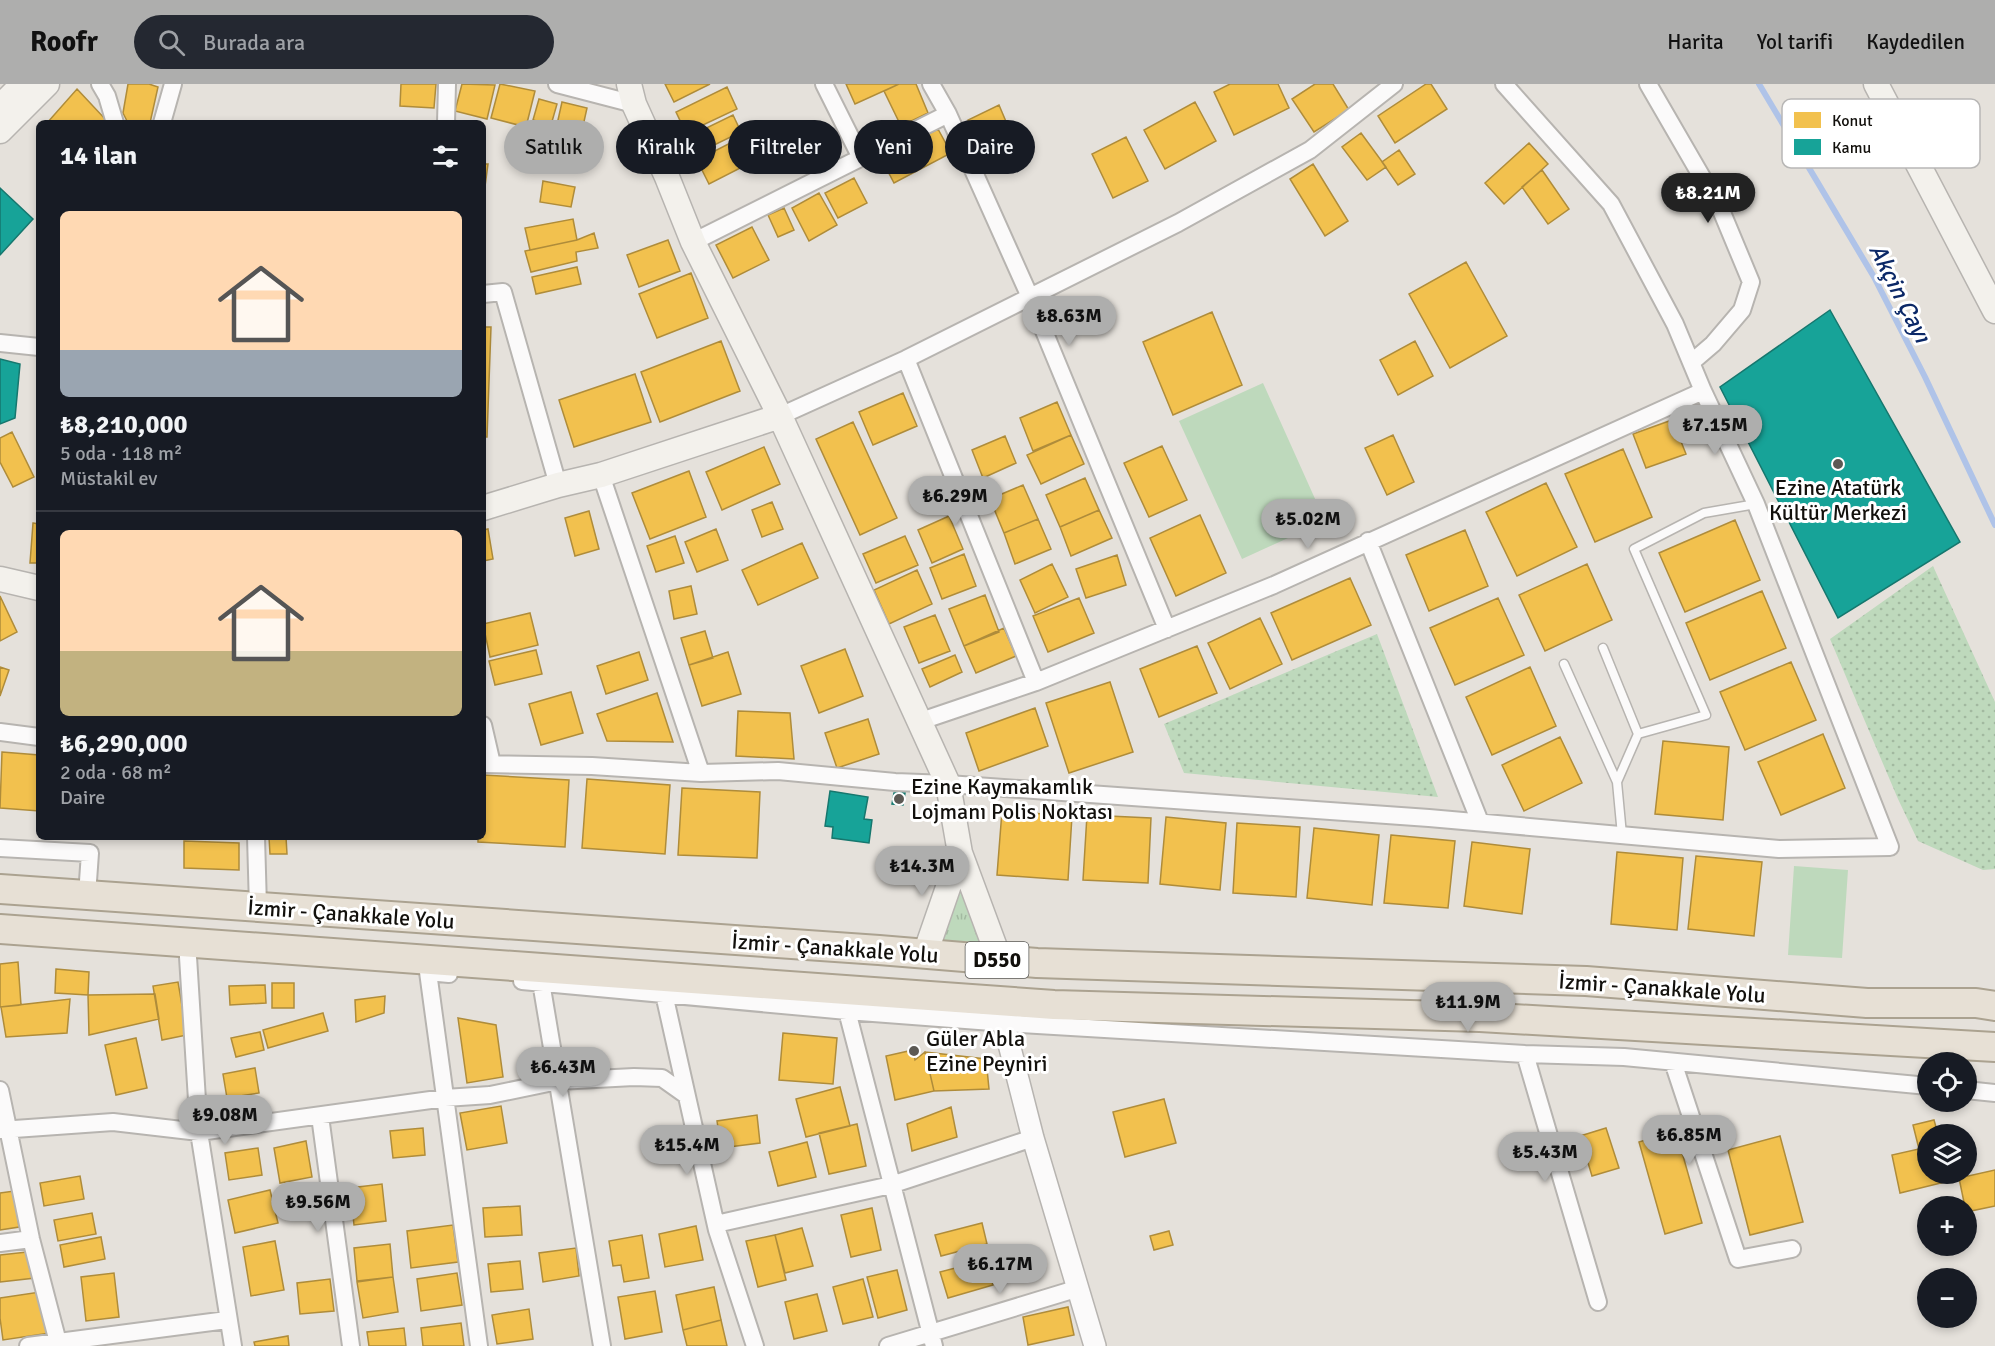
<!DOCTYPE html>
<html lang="tr">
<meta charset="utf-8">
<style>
body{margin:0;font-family:Signika,sans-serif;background:#242831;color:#f1f3f6;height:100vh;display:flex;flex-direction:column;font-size:22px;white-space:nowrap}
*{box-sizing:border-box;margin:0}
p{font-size:20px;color:#9ea1a6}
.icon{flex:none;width:33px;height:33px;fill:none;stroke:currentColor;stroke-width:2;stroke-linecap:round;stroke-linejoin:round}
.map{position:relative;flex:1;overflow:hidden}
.details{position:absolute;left:36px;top:36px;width:450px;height:720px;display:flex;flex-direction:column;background:#171b24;border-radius:9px;box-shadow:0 3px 9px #0003}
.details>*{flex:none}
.guide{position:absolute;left:504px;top:36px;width:570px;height:54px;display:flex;gap:12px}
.controls{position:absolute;left:1917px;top:968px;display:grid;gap:12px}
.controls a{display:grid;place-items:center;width:60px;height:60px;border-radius:50%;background:#171b24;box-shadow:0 3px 9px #0003;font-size:30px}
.price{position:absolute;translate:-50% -51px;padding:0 14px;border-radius:21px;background:#aeaead;color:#111;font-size:20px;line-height:39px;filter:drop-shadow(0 2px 3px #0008)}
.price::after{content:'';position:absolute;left:50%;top:36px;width:18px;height:14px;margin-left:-9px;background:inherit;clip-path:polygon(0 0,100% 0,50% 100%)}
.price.current{background:#222;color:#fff}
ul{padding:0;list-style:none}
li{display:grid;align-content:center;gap:12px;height:318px;padding:0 24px}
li+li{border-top:2px solid #363941}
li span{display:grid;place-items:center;height:186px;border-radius:9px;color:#555}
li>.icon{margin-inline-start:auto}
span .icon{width:108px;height:108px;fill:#fffc;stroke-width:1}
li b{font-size:26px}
h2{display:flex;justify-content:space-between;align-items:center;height:72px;padding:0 24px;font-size:26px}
.chip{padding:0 21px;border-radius:27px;background:#171b24;box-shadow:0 3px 9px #0003;font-size:21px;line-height:54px}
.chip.current{background:#aeaead;color:#111}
header{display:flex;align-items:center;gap:36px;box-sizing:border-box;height:84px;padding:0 30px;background:#aeaead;color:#111}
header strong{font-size:28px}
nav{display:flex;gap:33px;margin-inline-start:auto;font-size:21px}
.search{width:420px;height:54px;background:#242831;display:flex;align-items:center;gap:15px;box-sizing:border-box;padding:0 21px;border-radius:33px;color:#9ea1a6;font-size:22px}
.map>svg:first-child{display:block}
.grass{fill:url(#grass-tufts)}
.park{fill:url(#park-dots)}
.garden{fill:#bed9bc}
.homes{fill:#f2c14e;stroke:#af8c3a;stroke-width:1.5}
.public{fill:#17a398;stroke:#16776e;stroke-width:1.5}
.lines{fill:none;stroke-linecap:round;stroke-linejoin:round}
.stream{stroke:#afc3e8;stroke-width:6}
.service-casing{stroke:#b7b4b0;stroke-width:11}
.minor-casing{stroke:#b7b4b0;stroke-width:20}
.tertiary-casing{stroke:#b7b4b0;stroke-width:24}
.secondary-casing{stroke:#b7b4b0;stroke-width:27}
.trunk-casing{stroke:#aba290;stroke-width:32}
.service{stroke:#fbfafa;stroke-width:8}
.minor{stroke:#fbfafa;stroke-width:16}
.tertiary{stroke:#fbfafa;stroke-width:21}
.secondary{stroke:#f3f1ec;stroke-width:24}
.trunk{stroke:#e7e0d5;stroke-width:28}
.poi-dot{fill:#5c5954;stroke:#fff;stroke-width:2}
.labels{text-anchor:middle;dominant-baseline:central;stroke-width:6;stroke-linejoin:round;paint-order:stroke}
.shield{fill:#fff;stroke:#595855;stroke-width:1.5}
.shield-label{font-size:21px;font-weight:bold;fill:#12100c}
.poi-label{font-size:22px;fill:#12100c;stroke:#fff;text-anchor:start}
.street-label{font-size:22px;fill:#12100c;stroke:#fff}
.water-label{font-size:24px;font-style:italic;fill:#0b2867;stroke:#fff}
.key{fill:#fff;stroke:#b8b7b6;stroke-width:1.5}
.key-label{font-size:16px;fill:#12100c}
</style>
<header>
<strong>Roofr</strong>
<div class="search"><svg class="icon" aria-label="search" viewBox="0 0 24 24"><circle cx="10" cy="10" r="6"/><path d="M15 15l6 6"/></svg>Burada ara</div>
<nav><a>Harita</a><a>Yol tarifi</a><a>Kaydedilen</a></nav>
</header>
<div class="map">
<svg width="1995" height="1262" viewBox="0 0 1995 1262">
<defs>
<pattern id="grass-tufts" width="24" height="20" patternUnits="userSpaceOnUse" patternTransform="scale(1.5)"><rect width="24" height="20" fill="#bed9bc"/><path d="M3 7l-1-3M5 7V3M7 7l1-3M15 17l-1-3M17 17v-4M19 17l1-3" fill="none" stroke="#a2b9a0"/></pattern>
<pattern id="park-dots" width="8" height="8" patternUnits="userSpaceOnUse" patternTransform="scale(1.5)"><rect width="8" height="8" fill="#bed9bc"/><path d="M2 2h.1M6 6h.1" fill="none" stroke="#a2b9a0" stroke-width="1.8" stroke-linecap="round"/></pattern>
</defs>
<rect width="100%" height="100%" fill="#e5e1db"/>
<path class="grass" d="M960 769 1000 877 925 870Z"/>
<path class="park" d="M1933 482 1995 618V785L1983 786 1918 757 1898 715 1830 555Z
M1377 550 1438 713 1184 689 1164 640Z"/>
<path class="garden" d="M1263 299 1325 437 1242 475 1179 337Z
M1794 782 1848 786 1842 874 1788 871Z"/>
<path class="homes" d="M128 0H149L158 3 150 39H128L123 29Z
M401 0H436L434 24 400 22Z
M462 0 495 1 487 35 455 27Z
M500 0 535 7 526 43 491 34Z
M665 0H710L674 18Z
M846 0H899L855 20Z
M899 0H916L928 29 901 42 884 7Z
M1230 0H1278L1289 24 1234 51 1214 8Z
M1315 0H1333L1349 26 1314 48 1292 15Z
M1426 0H1431L1447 25 1395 59 1378 32Z
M727 3 737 25 686 49 676 28Z
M77 5 107 37V39H47Z
M539 15 557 20 551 41 533 36Z
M562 18 587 24 577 69 552 63Z
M1195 18 1216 57 1165 85 1144 46Z
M999 21 1007 40 976 55 968 36Z
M733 31 741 48 702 67 694 50Z
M938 45 951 69 894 99 881 74Z
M1361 49 1386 83 1367 96 1342 63Z
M744 52 756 76 709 100 697 76Z
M1126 53 1148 97 1113 114 1092 70Z
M1529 59 1548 80 1504 120 1485 99Z
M1399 66 1415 90 1398 101 1382 78Z
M483 80H488L484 110 483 109Z
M1313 80 1348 137 1325 152 1290 95Z
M1542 86 1569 125 1548 140 1522 103Z
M854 94 867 119 838 134 825 109Z
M543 97 575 103 571 123 540 118Z
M819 109 837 141 809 157 792 124Z
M784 124 794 146 778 153 768 131Z
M573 135 577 156 530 166 525 144Z
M752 143 769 176 733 194 716 161Z
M594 149 598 164 576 168 577 177 531 188 525 167 577 156Z
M668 156 680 187 639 203 627 171Z
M1466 178 1507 252 1450 284 1409 210Z
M577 183 581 200 536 210 532 193Z
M691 189 708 234 657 254 639 210Z
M1212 228 1242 301 1173 331 1143 258Z
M483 243H491L487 353H483Z
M721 257 740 307 660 338 641 288Z
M1415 257 1433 292 1398 311 1380 276Z
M635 290 651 338 574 363 559 316Z
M903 309 917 342 873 361 859 328Z
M1057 318 1071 351 1033 367 1020 334Z
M1683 332 1690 351 1680 355 1686 370 1646 384 1633 350Z
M853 338 897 434 860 451 816 355Z
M12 348 34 393 13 403 0 378V354Z
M1071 351 1084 380 1041 400 1027 371Z
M1393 351 1414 398 1387 411 1365 364Z
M1005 352 1016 379 983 394 972 366Z
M1162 362 1187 416 1149 433 1124 379Z
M764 363 780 400 722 426 706 388Z
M1623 365 1652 433 1595 458 1565 390Z
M689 387 706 433 650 455 632 409Z
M1085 394 1099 426 1060 443 1046 411Z
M1546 399 1577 463 1517 492 1486 428Z
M1023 401 1038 435 1004 449 990 415Z
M772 418 783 445 762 453 752 426Z
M1099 426 1112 454 1071 472 1060 443Z
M589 427 599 465 575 472 565 434Z
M1200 431 1226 489 1176 512 1150 454Z
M949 432 963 465 932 479 918 446Z
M1038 435 1051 465 1015 480 1004 449Z
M1735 436 1760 496 1685 528 1659 469Z
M33 439 39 440V479H30Z
M488 445 493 475 483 477V446Z
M716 445 728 476 697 488 685 458Z
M1465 446 1488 502 1429 527 1406 471Z
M675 452 684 479 656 488 647 462Z
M905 452 918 481 876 499 863 470Z
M802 459 818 494 758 521 742 486Z
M964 470 976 502 942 515 930 484Z
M1117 471 1126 501 1086 514 1076 485Z
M1052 480 1068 513 1035 529 1020 496Z
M1587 480 1612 536 1545 567 1519 511Z
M917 486 932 520 889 540 874 506Z
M1350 494 1371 541 1292 576 1271 529Z
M691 502 697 530 674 535 669 507Z
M1762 507 1786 564 1710 596 1686 539Z
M985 511 999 548 964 562 949 525Z
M0 512 17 548 0 557Z
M1079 514 1094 549 1048 568 1033 532Z
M1498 514 1524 571 1455 601 1430 544Z
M530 529 538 561 490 573 483 540Z
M935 531 950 567 919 579 904 543Z
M1260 534 1282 580 1230 605 1208 559Z
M1004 544 1016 572 976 589 964 562Z
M705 547 713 574 689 581 681 554Z
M1197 562 1217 609 1159 633 1140 585Z
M845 565 863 612 819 629 801 582Z
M536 566 542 590 495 601 489 577Z
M639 568 648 596 606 610 597 582Z
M728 568 741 610 702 622 689 581Z
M955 571 962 588 930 603 922 585Z
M1791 578 1816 636 1745 666 1720 608Z
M0 583 9 586 0 612Z
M1530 583 1556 642 1492 671 1466 613Z
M1110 598 1133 668 1069 689 1046 619Z
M571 608 583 649 541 661 529 620Z
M657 609 673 658 607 657 597 630Z
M1035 624 1048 662 979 687 966 649Z
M738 627 790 629 794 675 736 672Z
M868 635 879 670 837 684 825 649Z
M1823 650 1845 704 1781 731 1758 678Z
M1560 653 1582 699 1524 727 1502 681Z
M1663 657 1729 663 1723 736 1655 730Z
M2 668 39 671V727L0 724Z
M483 691 569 696 565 763 478 758V753H483Z
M587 695 670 701 665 770 582 764Z
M682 704 760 708 757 774 678 771Z
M1002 727 1072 732 1068 796 997 791Z
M1087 731 1151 734 1148 799 1083 796Z
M1166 733 1226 739 1220 806 1160 800Z
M1237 739 1300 743 1296 813 1233 809Z
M1314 744 1379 751 1372 821 1307 814Z
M1391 751 1455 757 1448 824 1384 819Z
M269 753H286L287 770H270Z
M184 757 239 759V786L184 784Z
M1472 758 1530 765 1522 830 1464 822Z
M1617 768 1683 774 1677 846 1611 840Z
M1696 772 1762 778 1754 852 1688 845Z
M18 878 21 921 0 923V880Z
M56 885 89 888 88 911 55 909Z
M178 898 187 951 162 956 153 902Z
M272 899H294V924H272Z
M265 901 266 919 230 921 229 902Z
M155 910 159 935 89 951 88 911Z
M385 912 384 929 356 938 355 916Z
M70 915 67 949 6 953 1 923Z
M323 929 328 947 268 964 263 946Z
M458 934 496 941 503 993 467 999Z
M260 948 264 966 236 973 231 954Z
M783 949 837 954 833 1000 779 996Z
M136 954 147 1004 116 1011 105 961Z
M913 966 915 976 925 968 934 1007 895 1016 886 972Z
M925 968 986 975 989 1005 934 1007Z
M255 984 259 1009 227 1014 223 990Z
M840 1003 850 1042 806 1053 796 1015Z
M1164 1015 1176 1059 1125 1073 1113 1028Z
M501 1022 507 1059 467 1066 460 1029Z
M951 1023 957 1053 912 1067 907 1040Z
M757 1031 760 1059 721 1064 717 1037Z
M1934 1036 1938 1050H1928V1089H1947L1949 1097 1900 1109 1892 1071 1919 1065 1913 1041Z
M857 1040 866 1082 829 1090 819 1049Z
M423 1044 425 1071 393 1074 390 1047Z
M1606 1044 1619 1084 1592 1092 1580 1052Z
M1676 1047 1702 1139 1665 1150 1639 1058Z
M1780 1052 1803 1138 1750 1151 1728 1066Z
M306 1057 312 1093 280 1099 274 1064Z
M807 1058 816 1093 778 1102 769 1068Z
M258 1064 262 1091 229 1096 225 1069Z
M1995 1086V1122L1966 1128 1959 1094Z
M80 1092 84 1115 44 1122 40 1099Z
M382 1100 386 1137 354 1141 350 1104Z
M270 1106 278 1139 235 1149 228 1116Z
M14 1107 19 1143 0 1146V1109Z
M520 1122 522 1151 485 1153 483 1124Z
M872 1124 881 1166 851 1173 841 1131Z
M92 1129 96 1150 58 1157 54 1136Z
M982 1139 987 1160 941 1172 935 1151Z
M453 1141 458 1178 411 1184 407 1147Z
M696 1142 703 1176 665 1183 659 1150Z
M802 1144 813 1182 785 1189 775 1151Z
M1169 1147 1173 1161 1154 1166 1150 1152Z
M642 1151 649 1194 624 1198 621 1181 613 1182 609 1157Z
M775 1151 786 1196 758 1203 746 1157Z
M101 1153 105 1175 64 1183 60 1161Z
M275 1157 284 1206 251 1212 243 1163Z
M390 1160 393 1193 357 1197 354 1164Z
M576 1164 579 1192 543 1198 539 1169Z
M27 1168 35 1194 0 1198V1171Z
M986 1176 993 1201 948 1214 940 1188Z
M520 1177 523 1205 491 1208 488 1180Z
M897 1186 907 1226 878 1234 867 1193Z
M114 1189 119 1233 86 1237 81 1193Z
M457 1189 462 1221 421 1227 417 1195Z
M393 1193 398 1228 363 1234 357 1198Z
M330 1195 334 1227 300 1230 297 1199Z
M863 1195 873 1233 843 1240 833 1203Z
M714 1203 721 1236 683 1246 676 1211Z
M655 1207 662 1248 625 1255 618 1213Z
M40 1208 50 1249 3 1256 0 1234V1214Z
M817 1210 827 1247 794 1255 785 1218Z
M1068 1223 1074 1251 1028 1261 1023 1233Z
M529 1225 533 1255 497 1260 492 1231Z
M721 1236 727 1262H687L683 1246Z
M461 1239 464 1262H423L421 1244Z
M404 1244 406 1262H369L367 1248Z
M288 1252 289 1262H255L254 1258Z"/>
<path class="public" d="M0 104 33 135 0 171Z
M1830 226 1960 458 1838 534 1720 303Z
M0 275 20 280 15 334 0 340Z
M830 707 868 713 864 735 872 736 869 759 832 754 833 743 825 742Z
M894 709H905L903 721 892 720Z"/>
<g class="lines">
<path class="stream" d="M1759 0 1874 193 1925 293 1995 441"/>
<defs>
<path id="service" d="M1603 564 1638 650
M1564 580 1617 698
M1622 751 1617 698 1638 650 1706 631 1634 465 1704 429 1756 420"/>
<path id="minor" d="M100 0 107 12 115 39
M557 0 634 20
M824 0 861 74
M931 0 948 30 1030 213 1167 545
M1648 0 1721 126 1751 198 1742 226 1713 260 1692 278
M162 39 173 0
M446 39 447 0
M693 158 948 30
M483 210 503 208 558 401
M0 259 39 263
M906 275 1036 598
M780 332 906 275 1178 139 1310 66 1394 0
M601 391 701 689
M1368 457 1480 738
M918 638 1036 598 1274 501 1703 307
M483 641 492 680
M0 648 39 653
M483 680 592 682 701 689 778 687 895 698 948 700 1429 734 1779 765 1890 763 1756 420 1703 307 1675 240 1611 120 1504 0
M256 753 258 823
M0 764 90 769 87 811
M187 857 199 1048 233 1262
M449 890 428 888 479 1262
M522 897 847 927 1005 939 1525 970 1624 973 1928 1002
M541 898 602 1262
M664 910 717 1146 755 1262
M847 927 934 1262
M1525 970 1598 1218
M1673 978 1738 1175 1792 1165
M0 1006 31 1155 59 1262
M1966 1006 1995 1009
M320 1032 351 1262
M0 1046 113 1038 199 1048 445 1014 490 1011 558 997 634 993 662 994 686 1011
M716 1140 891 1101 1033 1054
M0 1159 31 1155
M28 1262 227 1236
M888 1262 1079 1204"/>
<path id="tertiary" d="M998 917 1033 1054 1095 1262"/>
<path id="secondary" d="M629 0 634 20 667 93 693 158 780 332 948 700 960 769 1000 877
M1876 0 1995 227
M0 23 23 0
M0 47 47 0
M483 424 558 401 601 391 780 332
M0 495 39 504
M925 870 960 769"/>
<path id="trunk" d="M0 805 879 866 1037 879 1586 897 1867 919H1976L1995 922
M0 845 1054 921 1480 933 1995 963"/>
</defs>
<use href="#service" class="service-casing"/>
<use href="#minor" class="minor-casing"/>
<use href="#tertiary" class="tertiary-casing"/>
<use href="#secondary" class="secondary-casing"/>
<use href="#trunk" class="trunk-casing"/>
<use href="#service" class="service"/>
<use href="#minor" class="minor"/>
<use href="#tertiary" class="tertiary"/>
<use href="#secondary" class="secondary"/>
<use href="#trunk" class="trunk"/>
</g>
<g class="poi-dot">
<circle cx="1838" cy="380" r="6"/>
<circle cx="899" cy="715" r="6"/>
<circle cx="914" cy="967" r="6"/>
</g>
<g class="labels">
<rect class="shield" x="965.5" y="858" width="63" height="36" rx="4.5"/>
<g class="shield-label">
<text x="997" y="876">D550</text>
</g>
<g class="poi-label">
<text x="1838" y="403" text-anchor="middle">Ezine Atatürk<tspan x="1838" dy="25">Kültür Merkezi</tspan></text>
<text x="911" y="702">Ezine Kaymakamlık<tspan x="911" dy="25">Lojmanı Polis Noktası</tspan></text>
<text x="926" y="954">Güler Abla<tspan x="926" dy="25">Ezine Peyniri</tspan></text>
</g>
<g class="street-label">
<text transform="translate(351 830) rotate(4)">İzmir - Çanakkale Yolu</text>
<text transform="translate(835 864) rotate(4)">İzmir - Çanakkale Yolu</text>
<text transform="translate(1662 904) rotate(4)">İzmir - Çanakkale Yolu</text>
</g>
<g class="water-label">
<text transform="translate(1900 209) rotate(63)">Akçin Çayı</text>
</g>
</g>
<rect x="1782" y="15" width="198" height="69" rx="9" class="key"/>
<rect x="1794" y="28" width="27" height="16" fill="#f2c14e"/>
<rect x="1794" y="55" width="27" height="16" fill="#17a398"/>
<g class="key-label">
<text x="1832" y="42">Konut</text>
<text x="1832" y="69">Kamu</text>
</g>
</svg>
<div class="controls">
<a><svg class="icon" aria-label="locate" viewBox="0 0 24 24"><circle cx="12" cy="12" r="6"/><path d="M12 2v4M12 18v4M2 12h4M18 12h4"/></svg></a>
<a><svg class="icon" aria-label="layers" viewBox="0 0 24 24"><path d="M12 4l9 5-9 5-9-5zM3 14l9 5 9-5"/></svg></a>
<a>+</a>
<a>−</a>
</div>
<b class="price current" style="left:1708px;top:140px">₺8.21M</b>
<b class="price" style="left:1069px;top:263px">₺8.63M</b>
<b class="price" style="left:1715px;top:372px">₺7.15M</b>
<b class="price" style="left:955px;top:443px">₺6.29M</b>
<b class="price" style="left:1308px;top:466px">₺5.02M</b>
<b class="price" style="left:922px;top:813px">₺14.3M</b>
<b class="price" style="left:1468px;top:949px">₺11.9M</b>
<b class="price" style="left:563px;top:1014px">₺6.43M</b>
<b class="price" style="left:225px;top:1062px">₺9.08M</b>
<b class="price" style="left:1689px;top:1082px">₺6.85M</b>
<b class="price" style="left:687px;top:1092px">₺15.4M</b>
<b class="price" style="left:1545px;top:1099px">₺5.43M</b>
<b class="price" style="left:318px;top:1149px">₺9.56M</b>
<b class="price" style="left:1000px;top:1211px">₺6.17M</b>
<div class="guide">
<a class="chip current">Satılık</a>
<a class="chip">Kiralık</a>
<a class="chip">Filtreler</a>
<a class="chip">Yeni</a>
<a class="chip">Daire</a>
</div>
<section class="details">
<h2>14 ilan<svg class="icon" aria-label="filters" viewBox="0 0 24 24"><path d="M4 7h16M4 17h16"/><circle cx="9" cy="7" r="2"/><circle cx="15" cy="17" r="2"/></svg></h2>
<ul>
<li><span style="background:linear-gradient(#ffd9b3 75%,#9aa5b1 0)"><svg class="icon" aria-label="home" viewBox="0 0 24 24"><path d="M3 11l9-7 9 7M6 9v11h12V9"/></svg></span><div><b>₺8,210,000</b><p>5 oda · 118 m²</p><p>Müstakil ev</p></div></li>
<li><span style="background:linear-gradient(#ffd9b3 65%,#c2b280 0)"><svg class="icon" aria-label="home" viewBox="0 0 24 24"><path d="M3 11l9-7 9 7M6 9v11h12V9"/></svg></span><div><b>₺6,290,000</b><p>2 oda · 68 m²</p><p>Daire</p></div></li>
</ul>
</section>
</div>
